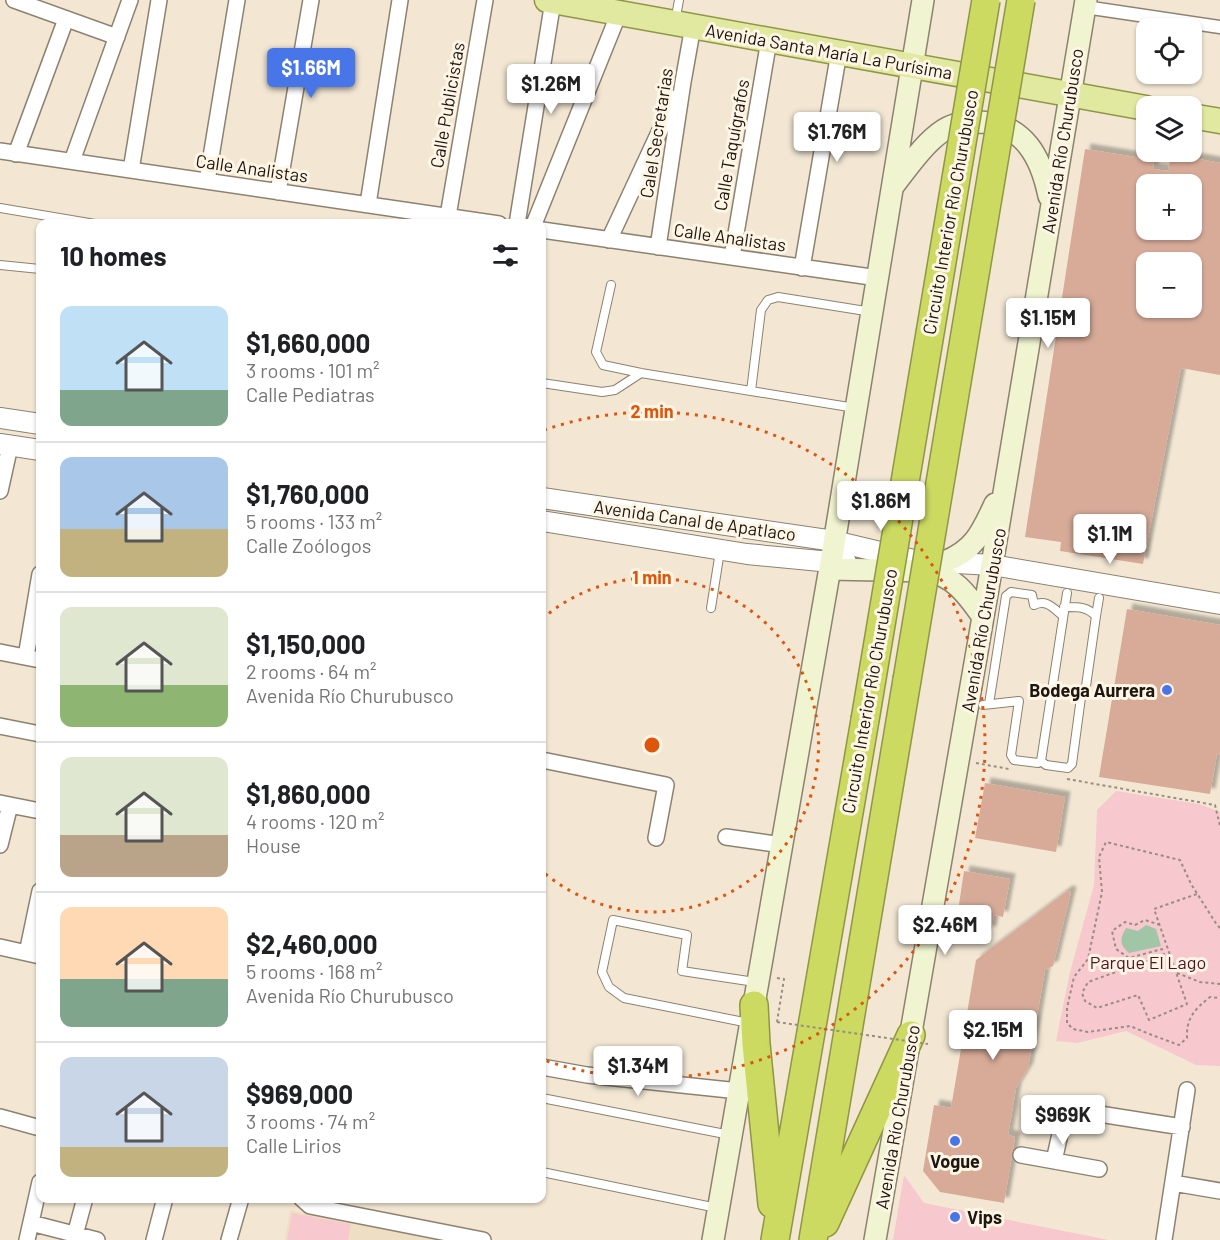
<!DOCTYPE html>
<meta charset="utf-8">
<style>
body{margin:0;font-family:Barlow,sans-serif;background:#f2f2f2;color:#202124;height:100vh;display:flex;flex-direction:column;font-size:22px;white-space:nowrap}
*{box-sizing:border-box;margin:0}
p{font-size:20px;color:#757577}
.icon{flex:none;width:33px;height:33px;fill:none;stroke:currentColor;stroke-width:2;stroke-linecap:round;stroke-linejoin:round}
.map{position:relative;flex:1;overflow:hidden}
.side{position:absolute;left:36px;top:219px;width:510px;height:984px;display:flex;flex-direction:column;background:#fff;border-radius:12px;box-shadow:0 2px 4px #0004}
.side>*{flex:none}
.buttons{position:absolute;left:1136px;top:18px;display:grid;gap:12px}
.buttons a{display:grid;place-items:center;width:66px;height:66px;border-radius:12px;background:#fff;box-shadow:0 2px 4px #0004;font-size:30px}
.price{position:absolute;translate:-50% -51px;padding:0 14px;border-radius:6px;background:#fff;color:#222;font-size:20px;line-height:39px;filter:drop-shadow(0 2px 3px #0008)}
.price::after{content:'';position:absolute;left:50%;top:36px;width:18px;height:14px;margin-left:-9px;background:inherit;clip-path:polygon(0 0,100% 0,50% 100%)}
.price.current{background:#4876e8;color:#fff}
ul{padding:0;list-style:none}
li{display:flex;align-items:center;gap:18px;height:150px;padding:0 24px}
li+li{border-top:2px solid #e0e0e0}
li span{display:grid;place-items:center;flex:none;width:168px;height:120px;border-radius:12px;color:#555}
li>.icon{margin-inline-start:auto}
span .icon{width:72px;height:72px;fill:#fffc;stroke-width:1}
li b{font-size:26px}
h2{display:flex;justify-content:space-between;align-items:center;height:72px;padding:0 24px;font-size:26px}
.map>svg:first-child{display:block}
.built{fill:#eedec4}
.green{fill:#f7c8ce}
.water{fill:#a1c6a7}
.building{fill:#d7ab98;fill-rule:evenodd;filter:url(#shadow)}
.lines{fill:none;stroke-linecap:round;stroke-linejoin:round}
.service-casing{stroke:#8d8271;stroke-width:10}
.pedestrian-casing{stroke:#8d8271;stroke-width:15}
.minor-casing{stroke:#8d8271;stroke-width:18}
.tertiary-casing{stroke:#8d8271;stroke-width:22}
.secondary-casing{stroke:#8d8271;stroke-width:24}
.primary-casing{stroke:#8f9645;stroke-width:27}
.motorway-casing{stroke:#8f9645;stroke-width:30}
.path{stroke:#978e80;stroke-width:2;stroke-dasharray:3 3;stroke-linecap:butt}
.service{stroke:#fff;stroke-width:8}
.pedestrian{stroke:#fff;stroke-width:12}
.minor{stroke:#fff;stroke-width:15}
.tertiary{stroke:#fff;stroke-width:20}
.secondary{stroke:#f0f4d0;stroke-width:21}
.primary{stroke:#e1e9a0;stroke-width:24}
.motorway{stroke:#cdda61;stroke-width:27}
.motorway-bridge-casing{stroke:#8f9645;stroke-width:30;stroke-linecap:butt}
.path-bridge{stroke:#978e80;stroke-width:2;stroke-dasharray:3 3;stroke-linecap:butt}
.motorway-bridge{stroke:#cdda61;stroke-width:27}
.ring{fill:none;stroke:#de560c;stroke-width:3;stroke-dasharray:3 6}
.poi-dot{fill:#4876e8;stroke:#fff5e5;stroke-width:2}
.labels{text-anchor:middle;dominant-baseline:central;stroke-width:6;stroke-linejoin:round;paint-order:stroke}
.street-label{font-size:18px;fill:#1c1711;stroke:#fff5e5}
.poi-label{font-size:18px;font-weight:bold;fill:#1c1711;stroke:#fff5e5;text-anchor:end}
.park-label{font-size:18px;fill:#4f1423;stroke:#fff5e5}
.centre{fill:#de560c;stroke:#fff5e5;stroke-width:3}
.ring-label{font-size:18px;text-anchor:middle;font-weight:bold;fill:#de560c;stroke:#fff5e5;stroke-width:6;stroke-linejoin:round;paint-order:stroke}
</style>
<div class="map">
<svg width="1220" height="1240" viewBox="0 0 1220 1240">
<defs>
<filter id="shadow"><feDropShadow dx="5.5" dy="-5.5" stdDeviation="1.5" flood-color="#0004"/></filter>
</defs>
<rect width="100%" height="100%" fill="#f3e7d4"/>
<path class="built" d="M290 1210 440 1240H285Z"/>
<path class="green" d="M1116 791 1199 804 1220 812V1066L1196 1065 1126 1031 1077 1043 1056 1041 1070 972 1094 885 1097 810Z
M904 1175 924 1203 1109 1240H893Z
M292 1213 351 1224 348 1240H287Z"/>
<path class="water" d="M1146 925 1156 929 1161 946 1129 953C1119 944 1120 939 1126 928L1138 931Z"/>
<path class="building" d="M1085 149 1154 160 1153 169 1168 171 1171 154 1220 163V375L1181 368 1143 564 1060 551 1061 542 1025 537ZM1146 184H1191V230H1146ZM1146 262H1191V308H1146Z
M1127 609 1220 625V755L1217 754 1210 794 1099 777Z
M985 783 1065 797 1056 852 975 838Z
M964 871 1010 879 1003 917 994 915 991 932 978 930V935L955 931Z
M1067 891 1071 892 1053 966 1045 970 1028 1068 1016 1088 1008 1135 1015 1137 1004 1203 940 1192 923 1171 934 1105 951 1108 976 960Z"/>
<g class="lines">
<defs>
<path id="service" d="M675 22 679 0
M0 208 95 224
M0 265 40 269
M611 285 596 352 603 365 641 373 855 408
M542 383 602 392 615 390 641 373
M751 391 761 310 768 300 778 297 872 312
M711 608 720 551
M1096 616 1099 598
M989 704 1006 596 1011 592 1032 595 1034 605C1047 599 1053 608 1063 616
M983 705 1019 701 1011 755 1014 760 1038 763 1041 761 1067 593
M1041 761 1046 765 1068 768 1072 764 1082 690 1086 686 1096 616C1086 606 1078 607 1064 607
M749 1023 624 998 609 987 602 972 613 920 687 935 682 971 755 982
M542 1098 730 1135
M542 1172 717 1208"/>
<path id="pedestrian" d="M1085 7 1220 27"/>
<path id="minor" d="M14 0 117 37
M0 151 499 224
M16 154 66 19
M72 161 130 0
M131 170 159 0
M207 181 237 0
M278 192 311 0
M368 204 400 0
M448 216 485 0
M517 224 553 1
M534 224 619 13
M542 230 878 278
M609 240 675 98
M658 247 683 82 693 26
M732 257 769 40
M802 268 839 52
M0 491 10 446
M0 652 40 660
M26 657 40 574
M0 726 40 734
M542 760 666 785 656 838
M0 803 40 811
M726 837 782 845
M0 845 10 805
M0 947 40 956
M27 953 40 891
M542 1067 587 1075 739 1091
M0 1117 40 1128
M1021 1155 1099 1169
M1054 1161 1064 1116 1068 1111 1074 1110 1182 1127
M1173 1183 1220 1191
M301 1198 310 1206 483 1240
M31 1223 97 1240
M75 1235 85 1198
M27 1240 40 1182
M154 1240 165 1198
M229 1240 241 1198
M1164 1240 1187 1090"/>
<path id="tertiary" d="M0 418 40 424
M0 444 40 450
M542 498 834 541 918 561
M542 521 747 554 831 562H846
M938 562 992 565 1220 604"/>
<path id="secondary" d="M894 185C908 167 925 142 944 130 955 123 967 122 980 122 1024 124 1041 157 1049 196
M944 562C974 551 982 532 995 504
M830 569 927 571C955 576 968 596 983 617
M713 1240 831 562 923 0
M875 1240 992 565 1086 0"/>
<path id="primary" d="M547 0 1146 108
M1191 116 1220 121"/>
<path id="motorway" d="M754 1005 756 1044 772 1204
M825 1223 911 1035
M775 1240 865 720
M813 1240 907 680"/>
</defs>
<use href="#service" class="service-casing"/>
<use href="#pedestrian" class="pedestrian-casing"/>
<use href="#minor" class="minor-casing"/>
<use href="#tertiary" class="tertiary-casing"/>
<use href="#secondary" class="secondary-casing"/>
<use href="#primary" class="primary-casing"/>
<use href="#motorway" class="motorway-casing"/>
<path class="path" d="M976 763 1009 769
M1067 779 1215 805 1220 826
M1160 925 1145 920 1135 925 1125 922 1112 931 1116 949 1129 958 1162 949 1164 955 1088 982 1082 993 1085 1001 1097 1008 1138 995 1149 1020 1187 1004 1154 909 1197 894
M1220 928 1217 925 1191 884 1180 860 1106 842 1099 857 1102 892 1088 959 1074 977 1067 1008V1023L1073 1029 1088 1032 1130 1026 1152 1035 1179 1045 1187 1038C1186 1018 1195 1009 1210 997L1220 998
M1177 973 1200 982 1220 984
M777 978 784 979 777 1022"/>
<use href="#service" class="service"/>
<use href="#pedestrian" class="pedestrian"/>
<use href="#minor" class="minor"/>
<use href="#tertiary" class="tertiary"/>
<use href="#secondary" class="secondary"/>
<use href="#primary" class="primary"/>
<use href="#motorway" class="motorway"/>
<defs>
<path id="motorway-bridge" d="M907 680 1021 0
M865 720 986 0"/>
</defs>
<use href="#motorway-bridge" class="motorway-bridge-casing"/>
<path class="path-bridge" d="M777 1022 928 1044"/>
<use href="#motorway-bridge" class="motorway-bridge"/>
</g>
<g class="ring">
<path d="M542 619A167 167 0 1 1 542 871"/>
<path d="M544 430A333 333 0 1 1 544 1060"/>
</g>
<g class="poi-dot">
<circle cx="1167" cy="690" r="6"/>
<circle cx="955" cy="1141" r="6"/>
<circle cx="955" cy="1217" r="6"/>
</g>
<g class="labels">
<g class="street-label">
<text transform="translate(829 51) rotate(10)">Avenida Santa María La Purísima</text>
<text transform="translate(447 105) rotate(-80)">Calle Publicistas</text>
<text transform="translate(656 133) rotate(-81)">Calel Secretarias</text>
<text transform="translate(1062 141) rotate(-81)">Avenida Río Churubusco</text>
<text transform="translate(731 145) rotate(-80)">Calle Taquígrafos</text>
<text transform="translate(252 168) rotate(8)">Calle Analistas</text>
<text transform="translate(950 212) rotate(-80)">Circuito Interior Río Churubusco</text>
<text transform="translate(730 237) rotate(8)">Calle Analistas</text>
<text transform="translate(695 520) rotate(8)">Avenida Canal de Apatlaco</text>
<text transform="translate(983 620) rotate(-80)">Avenida Río Churubusco</text>
<text transform="translate(869 691) rotate(-80)">Circuito Interior Río Churubusco</text>
<text transform="translate(897 1117) rotate(-80)">Avenida Río Churubusco</text>
</g>
<g class="poi-label">
<text x="1155" y="690">Bodega Aurrera</text>
<text x="955" y="1161" text-anchor="middle">Vogue</text>
<text x="967" y="1217" text-anchor="start">Vips</text>
</g>
<g class="park-label">
<text x="1148" y="962">Parque El Lago</text>
</g>
</g>
<circle cx="652" cy="745" r="9" class="centre"/>
<g class="ring-label">
<text x="652" y="418">2 min</text>
<text x="652" y="584">1 min</text>
</g>
</svg>
<div class="buttons">
<a><svg class="icon" aria-label="locate" viewBox="0 0 24 24"><circle cx="12" cy="12" r="6"/><path d="M12 2v4M12 18v4M2 12h4M18 12h4"/></svg></a>
<a><svg class="icon" aria-label="layers" viewBox="0 0 24 24"><path d="M12 4l9 5-9 5-9-5zM3 14l9 5 9-5"/></svg></a>
<a>+</a>
<a>−</a>
</div>
<b class="price current" style="left:311px;top:99px">$1.66M</b>
<b class="price" style="left:551px;top:115px">$1.26M</b>
<b class="price" style="left:837px;top:163px">$1.76M</b>
<b class="price" style="left:1048px;top:349px">$1.15M</b>
<b class="price" style="left:881px;top:532px">$1.86M</b>
<b class="price" style="left:1110px;top:565px">$1.1M</b>
<b class="price" style="left:945px;top:956px">$2.46M</b>
<b class="price" style="left:993px;top:1061px">$2.15M</b>
<b class="price" style="left:638px;top:1097px">$1.34M</b>
<b class="price" style="left:1063px;top:1146px">$969K</b>
<section class="side">
<h2>10 homes<svg class="icon" aria-label="filters" viewBox="0 0 24 24"><path d="M4 7h16M4 17h16"/><circle cx="9" cy="7" r="2"/><circle cx="15" cy="17" r="2"/></svg></h2>
<ul>
<li><span style="background:linear-gradient(#bfe0f5 70%,#7fa58c 0)"><svg class="icon" aria-label="home" viewBox="0 0 24 24"><path d="M3 11l9-7 9 7M6 9v11h12V9"/></svg></span><div><b>$1,660,000</b><p>3 rooms · 101 m²</p><p>Calle Pediatras</p></div></li>
<li><span style="background:linear-gradient(#a9c7e8 60%,#c2b280 0)"><svg class="icon" aria-label="home" viewBox="0 0 24 24"><path d="M3 11l9-7 9 7M6 9v11h12V9"/></svg></span><div><b>$1,760,000</b><p>5 rooms · 133 m²</p><p>Calle Zoólogos</p></div></li>
<li><span style="background:linear-gradient(#dfe7d0 65%,#8fb573 0)"><svg class="icon" aria-label="home" viewBox="0 0 24 24"><path d="M3 11l9-7 9 7M6 9v11h12V9"/></svg></span><div><b>$1,150,000</b><p>2 rooms · 64 m²</p><p>Avenida Río Churubusco</p></div></li>
<li><span style="background:linear-gradient(#dfe7d0 65%,#b9a48a 0)"><svg class="icon" aria-label="home" viewBox="0 0 24 24"><path d="M3 11l9-7 9 7M6 9v11h12V9"/></svg></span><div><b>$1,860,000</b><p>4 rooms · 120 m²</p><p>House</p></div></li>
<li><span style="background:linear-gradient(#ffd9b3 60%,#7fa58c 0)"><svg class="icon" aria-label="home" viewBox="0 0 24 24"><path d="M3 11l9-7 9 7M6 9v11h12V9"/></svg></span><div><b>$2,460,000</b><p>5 rooms · 168 m²</p><p>Avenida Río Churubusco</p></div></li>
<li><span style="background:linear-gradient(#c9d6e8 75%,#c2b280 0)"><svg class="icon" aria-label="home" viewBox="0 0 24 24"><path d="M3 11l9-7 9 7M6 9v11h12V9"/></svg></span><div><b>$969,000</b><p>3 rooms · 74 m²</p><p>Calle Lirios</p></div></li>
</ul>
</section>
</div>
